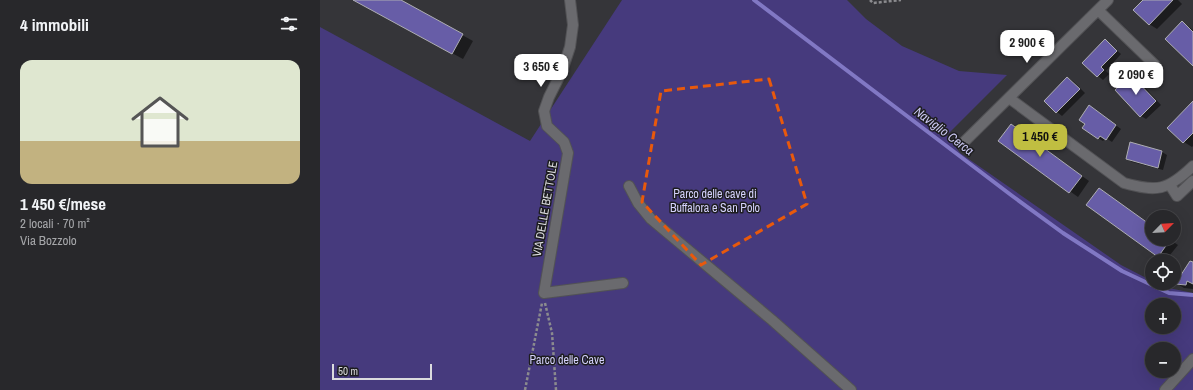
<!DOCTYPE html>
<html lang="it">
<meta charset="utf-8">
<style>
body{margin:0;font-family:"Archivo Narrow",sans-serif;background:#303033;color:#f1f3f6;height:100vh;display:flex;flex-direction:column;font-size:15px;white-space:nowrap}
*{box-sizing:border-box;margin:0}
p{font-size:13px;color:#a5a6a9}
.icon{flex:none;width:22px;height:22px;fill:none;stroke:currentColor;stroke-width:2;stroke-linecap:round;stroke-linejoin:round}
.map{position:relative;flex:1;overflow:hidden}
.sheet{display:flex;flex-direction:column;background:#28282b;width:320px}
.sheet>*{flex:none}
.needle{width:26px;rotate:66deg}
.fabs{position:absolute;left:825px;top:210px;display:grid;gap:8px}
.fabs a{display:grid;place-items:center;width:36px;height:36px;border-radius:50%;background:#28282b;box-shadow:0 4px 16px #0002,0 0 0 1px #444447;font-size:20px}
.scale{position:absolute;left:12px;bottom:10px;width:100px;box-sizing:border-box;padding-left:4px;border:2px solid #dbdbde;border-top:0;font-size:11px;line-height:14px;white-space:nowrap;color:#dbdbde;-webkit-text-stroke:3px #1d1d1f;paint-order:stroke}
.price{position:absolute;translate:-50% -34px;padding:0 9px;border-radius:8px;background:#fff;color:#222;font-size:13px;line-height:26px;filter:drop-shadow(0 1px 2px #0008)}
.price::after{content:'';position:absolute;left:50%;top:24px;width:12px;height:9px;margin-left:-6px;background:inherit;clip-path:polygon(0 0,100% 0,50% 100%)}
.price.current{background:#c0be41;color:#111}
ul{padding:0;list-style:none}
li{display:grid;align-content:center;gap:8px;height:212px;padding:0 20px}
li span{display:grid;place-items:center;height:124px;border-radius:12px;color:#555}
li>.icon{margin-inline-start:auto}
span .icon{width:72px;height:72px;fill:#fffc;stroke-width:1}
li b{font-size:17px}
h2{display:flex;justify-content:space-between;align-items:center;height:48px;padding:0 20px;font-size:17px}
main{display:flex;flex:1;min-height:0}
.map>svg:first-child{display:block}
.green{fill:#463a7d;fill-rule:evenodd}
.shadow{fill:#0007}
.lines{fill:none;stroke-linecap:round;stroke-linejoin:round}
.stream{stroke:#8178c4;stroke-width:4}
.building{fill:#675da7;stroke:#aeaeb3}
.street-casing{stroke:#525255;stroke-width:12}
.path{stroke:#8b8b8e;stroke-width:2.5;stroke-dasharray:3 2;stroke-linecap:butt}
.street{stroke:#6a6a6e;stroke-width:10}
.marked{fill:none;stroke:#e8590c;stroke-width:3;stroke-dasharray:8 5;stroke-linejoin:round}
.labels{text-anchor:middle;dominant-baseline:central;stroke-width:3;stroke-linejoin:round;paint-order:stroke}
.park-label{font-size:12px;fill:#d4d1fb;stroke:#1d1d1f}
.street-label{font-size:12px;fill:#dbdbde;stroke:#1d1d1f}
.water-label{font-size:13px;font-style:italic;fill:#cac7f1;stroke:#1d1d1f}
</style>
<main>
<section class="sheet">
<h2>4 immobili<svg class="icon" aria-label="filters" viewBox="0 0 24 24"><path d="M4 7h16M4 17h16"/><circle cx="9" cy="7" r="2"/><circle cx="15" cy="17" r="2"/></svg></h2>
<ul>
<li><span style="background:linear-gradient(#dfe7d0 65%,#c2b280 0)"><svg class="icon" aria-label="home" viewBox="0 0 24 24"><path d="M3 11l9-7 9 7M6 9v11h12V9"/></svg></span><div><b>1 450 €/mese</b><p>2 locali · 70 m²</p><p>Via Bozzolo</p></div></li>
</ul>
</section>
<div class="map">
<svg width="873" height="390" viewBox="0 0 873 390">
<rect width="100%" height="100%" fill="#353539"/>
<path class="green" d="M302 0H527L546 19 582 46 639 71 687 75 627 135 640 153 801 265 832 281V283H836L844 287 873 293V390H0V27L210 141ZM832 305H854V327H832ZM832 349H854V371H832Z"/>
<path class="shadow" d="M34 0H79L153 41 143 59Z
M824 0H858L862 4 837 29 829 24Z
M862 22 873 30V64Z
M785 41 790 44 801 54 786 71 789 74 783 80 763 63Z
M811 76 817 79 841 105 826 119 821 116Z
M748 78 753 81 765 93 742 116 737 112 725 101Z
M873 103V146L872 147 864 142Z
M775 110 801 129 792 142 786 138 783 141 778 138Z
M691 125 769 181 758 197 680 141Z
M842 152 847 155 843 170 812 162 807 159Z
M779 189 832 226V239H849L858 245 846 260 838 256Z
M873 263V289L864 288 856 283Z"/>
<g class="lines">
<path class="stream" d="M434 0 691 195 743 233 802 271 849 293 873 295"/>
</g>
<path class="building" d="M33 0H81L143 34 132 54Z
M823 0H853L829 25 813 10Z
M862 21 873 32V66L845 39Z
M785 39 797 51 781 67 784 70 777 77 762 63Z
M811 75 836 101 820 117 795 90Z
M747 77 760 89 736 113 724 101Z
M873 101V133L863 143 847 128Z
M769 105 796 125 786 140 780 136 778 139 762 128 765 124 759 120Z
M691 124 762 176 749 193 678 141Z
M810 142 842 151 838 168 806 159Z
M779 188 832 226V239L850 240 838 257 766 205Z
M870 261 873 262V284L867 281 866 285 855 284Z"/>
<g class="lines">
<defs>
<path id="street" d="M250 0 253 25 250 47 242 71 229 97 224 111 227 126 244 142 248 153 224 293 303 283
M778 10 835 65
M689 98 804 183C837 192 847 191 873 166
M642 144 788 0
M850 185 857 196 873 181
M309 186 318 203 331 219 452 320 531 390
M845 390 873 359"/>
</defs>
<use href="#street" class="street-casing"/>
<path class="path" d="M550 0 553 3 581 0
M225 303 232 333 236 390
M205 390 222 303"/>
<use href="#street" class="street"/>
</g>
<path class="marked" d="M449 79 487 204 381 265 322 202 341 91Z"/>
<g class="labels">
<g class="park-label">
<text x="395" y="194">Parco delle cave di<tspan x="395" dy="14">Buffalora e San Polo</tspan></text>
<text x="247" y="360">Parco delle Cave</text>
</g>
<g class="street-label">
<text transform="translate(225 209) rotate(-80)">VIA DELLE BETTOLE</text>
</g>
<g class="water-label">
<text transform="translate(624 131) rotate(37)">Naviglio Cerca</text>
</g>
</g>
</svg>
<div class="fabs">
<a><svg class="needle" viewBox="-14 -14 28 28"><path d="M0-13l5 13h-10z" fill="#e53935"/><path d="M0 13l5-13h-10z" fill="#a5a6a9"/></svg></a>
<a><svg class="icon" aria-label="locate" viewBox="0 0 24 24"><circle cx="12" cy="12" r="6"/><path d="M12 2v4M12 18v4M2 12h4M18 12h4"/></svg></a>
<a>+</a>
<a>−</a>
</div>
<div class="scale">50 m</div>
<b class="price" style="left:707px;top:64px">2 900 €</b>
<b class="price" style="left:221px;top:88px">3 650 €</b>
<b class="price" style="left:816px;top:96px">2 090 €</b>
<b class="price current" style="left:720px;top:158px">1 450 €</b>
</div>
</main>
